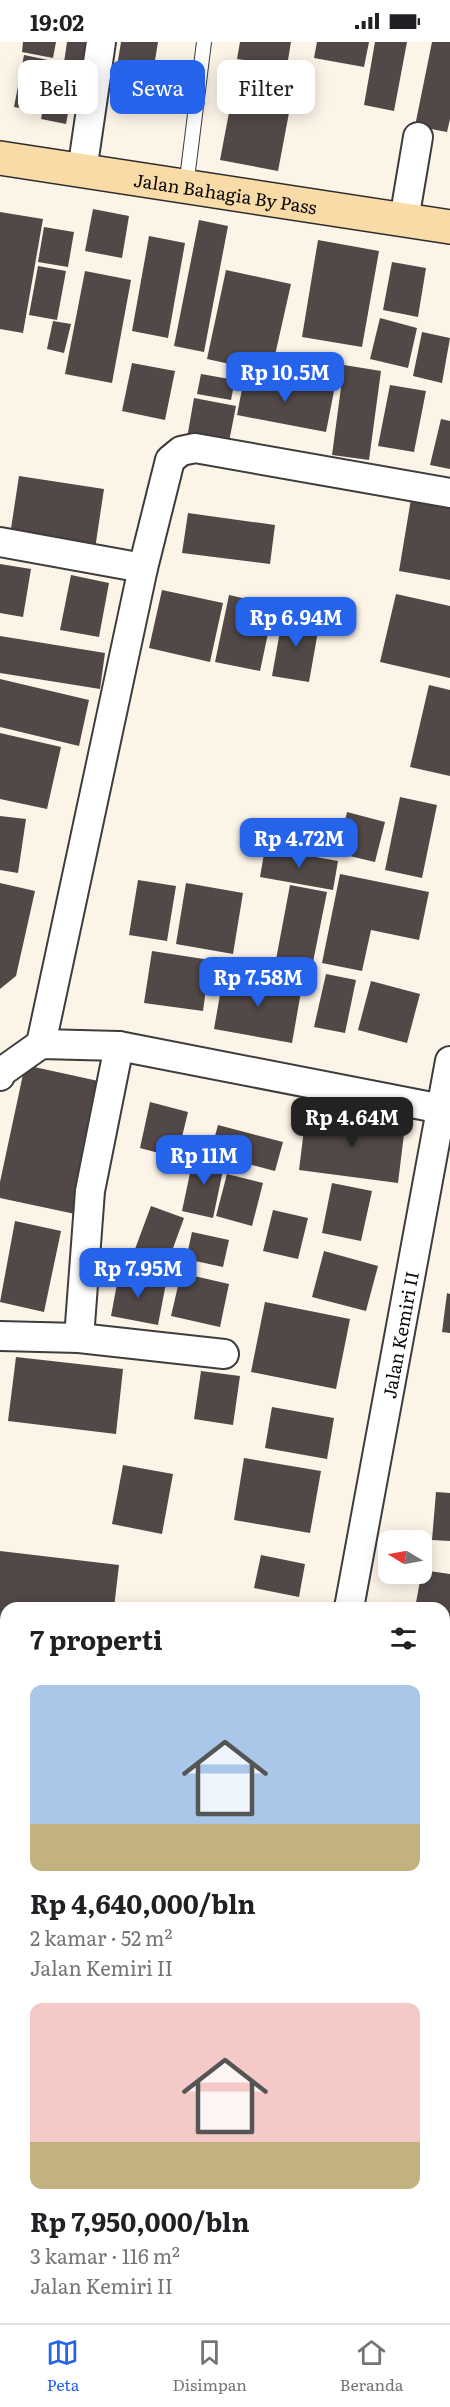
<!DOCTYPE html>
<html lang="id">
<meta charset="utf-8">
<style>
body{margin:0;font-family:Literata,serif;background:#f2f2f2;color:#202124;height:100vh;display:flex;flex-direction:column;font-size:22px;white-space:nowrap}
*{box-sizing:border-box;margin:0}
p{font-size:20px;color:#757577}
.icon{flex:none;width:33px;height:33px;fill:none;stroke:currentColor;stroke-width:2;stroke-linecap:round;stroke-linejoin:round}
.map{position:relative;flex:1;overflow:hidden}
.drawer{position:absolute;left:0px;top:1560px;width:450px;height:722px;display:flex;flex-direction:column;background:#fff;border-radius:18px 18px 0 0;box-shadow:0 3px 15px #0003}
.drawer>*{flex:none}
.guide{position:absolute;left:18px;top:18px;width:414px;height:54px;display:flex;gap:12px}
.needle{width:39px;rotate:280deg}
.fabs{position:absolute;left:378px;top:1488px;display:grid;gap:12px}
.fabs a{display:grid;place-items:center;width:54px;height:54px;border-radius:12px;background:#fff;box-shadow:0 3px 15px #0003;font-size:30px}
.price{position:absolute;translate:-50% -51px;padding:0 14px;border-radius:12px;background:#2563eb;color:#fff;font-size:20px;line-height:39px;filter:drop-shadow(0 2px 3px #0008)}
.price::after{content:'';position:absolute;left:50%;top:36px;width:18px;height:14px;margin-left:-9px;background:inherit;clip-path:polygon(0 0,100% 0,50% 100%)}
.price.current{background:#222;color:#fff}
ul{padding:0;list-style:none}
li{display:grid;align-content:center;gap:12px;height:318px;padding:0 30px}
li span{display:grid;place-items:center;height:186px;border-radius:12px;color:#555}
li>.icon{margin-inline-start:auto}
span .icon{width:108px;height:108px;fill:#fffc;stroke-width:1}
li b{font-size:26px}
h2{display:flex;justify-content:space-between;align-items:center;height:72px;padding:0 30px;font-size:26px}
.tag{padding:0 21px;border-radius:12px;background:#fff;box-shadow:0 3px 15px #0003;font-size:21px;line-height:54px}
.tag.current{background:#2563eb;color:#fff}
.status{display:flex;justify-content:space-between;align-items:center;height:42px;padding:0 30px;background:#fff;direction:ltr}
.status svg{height:16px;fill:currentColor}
.tabs{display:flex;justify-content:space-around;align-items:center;height:84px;border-top:2px solid #e0e0e0;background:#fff;font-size:16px;color:#757577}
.tabs a{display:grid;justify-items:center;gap:3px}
.tabs .current{color:#2563eb}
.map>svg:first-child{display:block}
.building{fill:#514847}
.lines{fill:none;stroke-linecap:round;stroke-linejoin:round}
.service-casing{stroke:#3d3d3d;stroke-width:16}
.minor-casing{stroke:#3d3d3d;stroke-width:32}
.secondary-casing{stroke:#2c2c2c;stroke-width:36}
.service{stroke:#fff;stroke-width:14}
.minor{stroke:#fff;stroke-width:28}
.secondary{stroke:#f9dba7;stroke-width:33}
.labels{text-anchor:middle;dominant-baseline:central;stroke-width:6;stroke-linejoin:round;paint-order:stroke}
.street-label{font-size:18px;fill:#0a0a0a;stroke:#fff}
</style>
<div class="status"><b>19:02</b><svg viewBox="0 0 49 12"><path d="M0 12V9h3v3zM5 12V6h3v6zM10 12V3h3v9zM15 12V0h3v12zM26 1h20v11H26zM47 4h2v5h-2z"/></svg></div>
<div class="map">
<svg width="450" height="2281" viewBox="0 0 450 2281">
<rect width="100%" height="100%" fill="#fdf4e8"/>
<path class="building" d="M23 0H56L53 16 22 10Z
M67 0H94L88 38 62 34Z
M121 0H158L151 43 115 37Z
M240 0H291L287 24 237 17Z
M317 0H369L364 25 314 16Z
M375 0H407L394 69 364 63Z
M432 0H450V77L447 90 415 84Z
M24 13 48 18 37 69 14 65Z
M238 23 296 34 278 129 220 118Z
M48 40 73 45 66 82 41 77Z
M93 167 129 174 122 216 85 209Z
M0 170 43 177 23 291 0 287Z
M199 178 228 184 204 310 174 304Z
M44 185 74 190 68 225 38 220Z
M149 194 185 201 168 296 132 289Z
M318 198 379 209 362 305 302 295Z
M392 220 426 226 418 275 383 268Z
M38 224 66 229 57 278 29 273Z
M226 228 291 242 271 331 207 317Z
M85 229 131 238 112 341 65 332Z
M380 276 417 286 408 326 370 317Z
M53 279 71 282 64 311 47 307Z
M422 290 450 296 442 341 413 334Z
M132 321 175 329 165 378 122 369Z
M344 323 381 329 369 418 332 413Z
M245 331 334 349 326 390 237 373Z
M201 332 235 338 231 358 197 352Z
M390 343 426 349 414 410 378 404Z
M194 356 236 364 227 410 186 402Z
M441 377 450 379V427L430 423Z
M19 434 104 447 95 507 10 493Z
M412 451 450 457V538L399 529Z
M188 471 275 483 270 522 182 511Z
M0 522 31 527 23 575 0 571Z
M71 533 109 541 99 595 60 588Z
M162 548 223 561 210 620 149 606Z
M396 552 450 564V636L380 620Z
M229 553 274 563 260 629 215 620Z
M283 572 320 578 309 640 272 634Z
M0 594 105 611 100 647 0 631Z
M0 637 89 658 79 704 0 685Z
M429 643 450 648V734L410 725Z
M0 691 61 705 47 767 0 757Z
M400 755 437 763 422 836 385 828Z
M347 770 385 780 375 820 337 811Z
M0 774 26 777 18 831 0 828Z
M265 806 338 819 333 848 260 835Z
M340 832 429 850 419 898 371 888 362 929 322 921Z
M138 838 176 844 167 899 129 893Z
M0 841 35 849 16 934 0 947Z
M186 841 243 851 233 912 176 902Z
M290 843 327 850 311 930 275 923Z
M152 909 210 918 203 969 144 961Z
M224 930 302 944 292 1001 214 987Z
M326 932 356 938 345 991 314 985Z
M371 939 420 952 407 1001 358 988Z
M25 1023 103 1040 75 1172 0 1156V1140Z
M150 1060 188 1070 177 1116 140 1106Z
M306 1071 405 1084 398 1141 299 1128Z
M218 1083 283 1100 275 1129 210 1112Z
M194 1112 225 1119 213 1176 182 1169Z
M227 1132 263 1141 252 1184 216 1174Z
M332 1141 372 1149 361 1199 322 1191Z
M151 1164 184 1176 168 1220 135 1207Z
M273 1168 308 1176 298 1217 263 1209Z
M15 1179 61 1189 44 1270 0 1260Z
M192 1190 229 1198 223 1225 186 1217Z
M324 1209 378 1224 366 1269 312 1255Z
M119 1231 166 1241 158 1283 111 1274Z
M181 1231 229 1242 220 1285 171 1274Z
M447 1251 450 1252V1291L442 1290Z
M265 1260 350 1277 336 1347 251 1330Z
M16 1315 123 1327 116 1392 8 1379Z
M201 1329 240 1334 233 1383 194 1377Z
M272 1365 334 1376 327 1417 265 1406Z
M244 1416 321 1429 310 1491 234 1478Z
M123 1423 173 1432 162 1492 112 1482Z
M436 1450 450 1451V1499L432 1498Z
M0 1509 119 1523 114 1566H6V1578L0 1577Z
M261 1513 305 1522 299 1555 254 1546Z
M422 1528 450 1532V1580L444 1579V1566H415Z
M0 1591 6 1592V1689L0 1688Z
M444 1607 450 1608 446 1668 444 1667Z
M445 1715 450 1716V1784L444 1782Z
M0 1746H6V1788L0 1787Z
M444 1805 450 1806 448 1853 444 1852Z
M5 1929H6V1973L0 1971Z
M0 1987 6 1988V2039L0 2038Z
M0 2134 6 2135V2186L0 2185Z
M446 2193 450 2194V2247L444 2246Z
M0 2223 6 2224V2275L0 2274Z
M119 2276H149L148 2281H118Z
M157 2276H194L193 2281H156Z
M206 2276H227L226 2281H206Z
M235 2276H310V2281H234Z
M327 2276H387L386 2281H326Z"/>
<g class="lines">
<defs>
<path id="service" d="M186 145 204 0"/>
<g id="minor">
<path d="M82 129 101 0"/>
<path d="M404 178 418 95"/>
<path d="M0 500 143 526"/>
<path d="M41 1002 143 526 170 418 181 409 195 406 450 451"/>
<path d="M0 1034V1031L41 1002 119 1004 442 1067"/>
<path d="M0 1294 79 1296 224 1312"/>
<path d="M79 1296 90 1149 119 1004"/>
<path id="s1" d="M349 1566 450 1019"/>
<path d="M0 1729 6 1730"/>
<path d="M444 1794H450"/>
<path d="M444 1997 450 1952"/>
<path d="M79 2281 80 2276"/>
<path d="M319 2281 320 2276"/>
<path d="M407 2281V2276"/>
</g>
<g id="secondary">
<path id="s2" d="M0 116 450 185"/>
</g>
</defs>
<use href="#service" class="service-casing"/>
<use href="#minor" class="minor-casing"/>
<use href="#secondary" class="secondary-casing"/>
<use href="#service" class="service"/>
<use href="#minor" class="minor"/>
<use href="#secondary" class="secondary"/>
</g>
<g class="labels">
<g class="street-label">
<text stroke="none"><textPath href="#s2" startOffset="228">Jalan Bahagia By Pass</textPath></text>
<text stroke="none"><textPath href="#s1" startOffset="278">Jalan Kemiri II</textPath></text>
</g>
</g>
</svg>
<div class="fabs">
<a><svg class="needle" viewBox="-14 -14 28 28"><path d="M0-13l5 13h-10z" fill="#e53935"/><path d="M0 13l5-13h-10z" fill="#757577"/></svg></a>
</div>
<b class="price" style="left:285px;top:361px">Rp 10.5M</b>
<b class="price" style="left:296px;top:606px">Rp 6.94M</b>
<b class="price" style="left:299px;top:827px">Rp 4.72M</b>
<b class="price" style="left:258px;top:966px">Rp 7.58M</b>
<b class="price current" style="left:352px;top:1106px">Rp 4.64M</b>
<b class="price" style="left:204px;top:1144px">Rp 11M</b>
<b class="price" style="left:138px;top:1257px">Rp 7.95M</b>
<div class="guide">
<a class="tag">Beli</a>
<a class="tag current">Sewa</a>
<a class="tag">Filter</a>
</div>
<section class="drawer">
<h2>7 properti<svg class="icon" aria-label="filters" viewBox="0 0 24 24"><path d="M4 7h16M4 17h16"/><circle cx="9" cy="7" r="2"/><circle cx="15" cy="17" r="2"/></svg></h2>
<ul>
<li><span style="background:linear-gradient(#a9c7e8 75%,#c2b280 0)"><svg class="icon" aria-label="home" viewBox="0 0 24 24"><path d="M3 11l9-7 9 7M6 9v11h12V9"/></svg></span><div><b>Rp 4,640,000/bln</b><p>2 kamar · 52 m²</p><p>Jalan Kemiri II</p></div></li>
<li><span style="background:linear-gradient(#f6c9c9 75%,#c2b280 0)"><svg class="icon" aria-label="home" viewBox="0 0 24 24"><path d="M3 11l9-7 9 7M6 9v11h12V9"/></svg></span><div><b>Rp 7,950,000/bln</b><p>3 kamar · 116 m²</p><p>Jalan Kemiri II</p></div></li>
</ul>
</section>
</div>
<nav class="tabs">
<a class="current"><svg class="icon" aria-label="map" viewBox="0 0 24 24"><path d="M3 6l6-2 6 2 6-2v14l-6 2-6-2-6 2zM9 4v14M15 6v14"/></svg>Peta</a>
<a><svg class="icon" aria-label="saved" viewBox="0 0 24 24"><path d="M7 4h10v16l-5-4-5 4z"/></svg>Disimpan</a>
<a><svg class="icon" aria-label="home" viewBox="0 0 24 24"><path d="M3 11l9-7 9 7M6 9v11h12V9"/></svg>Beranda</a>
</nav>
